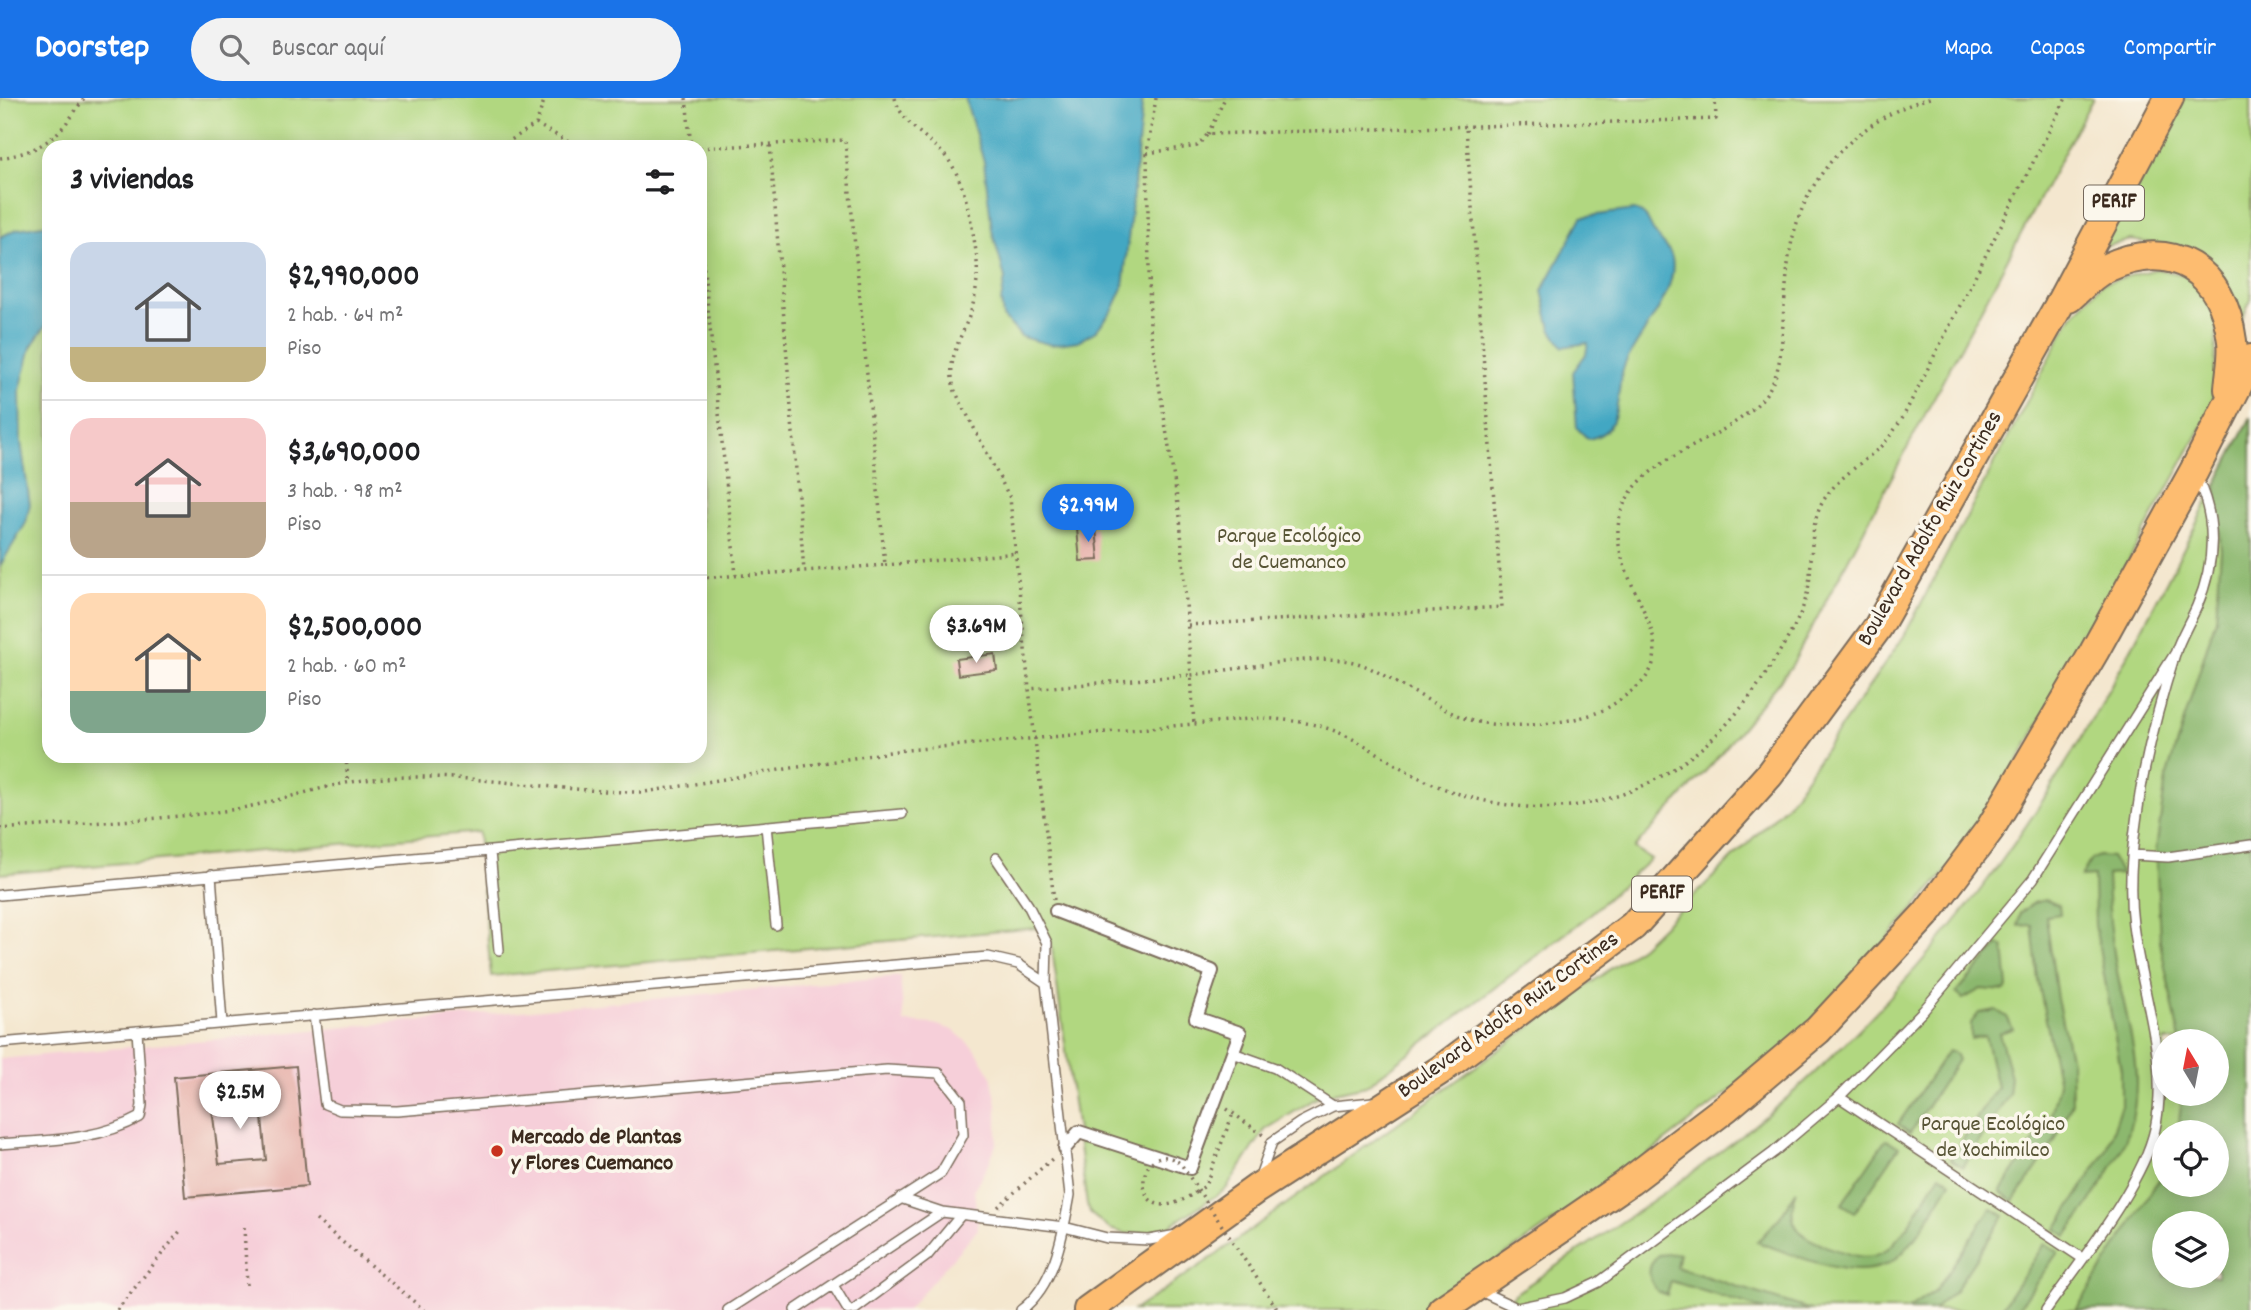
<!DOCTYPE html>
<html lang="es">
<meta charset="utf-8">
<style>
body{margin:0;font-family:Dekko,sans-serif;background:#f2f2f2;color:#202124;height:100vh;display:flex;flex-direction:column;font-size:26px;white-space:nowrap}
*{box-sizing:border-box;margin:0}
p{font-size:23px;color:#757577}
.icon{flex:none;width:38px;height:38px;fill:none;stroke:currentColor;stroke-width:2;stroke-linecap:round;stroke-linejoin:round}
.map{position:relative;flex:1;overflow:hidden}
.details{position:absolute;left:42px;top:42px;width:665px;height:623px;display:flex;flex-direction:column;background:#fff;border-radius:21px;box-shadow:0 4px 18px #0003}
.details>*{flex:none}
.needle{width:46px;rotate:350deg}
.tools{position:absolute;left:2152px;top:931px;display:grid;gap:14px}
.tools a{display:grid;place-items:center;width:77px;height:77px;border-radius:50%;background:#fff;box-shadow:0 4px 18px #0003;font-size:35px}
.price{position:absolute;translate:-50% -60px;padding:0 16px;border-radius:24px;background:#fff;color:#222;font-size:23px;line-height:46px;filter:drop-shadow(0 2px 4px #0008)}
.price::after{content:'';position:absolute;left:50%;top:42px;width:21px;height:16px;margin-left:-10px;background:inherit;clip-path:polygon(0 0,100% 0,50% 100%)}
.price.current{background:#1a73e8;color:#fff}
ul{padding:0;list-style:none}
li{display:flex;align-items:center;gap:21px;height:175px;padding:0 28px}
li+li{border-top:2px solid #e0e0e0}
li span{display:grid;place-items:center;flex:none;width:196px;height:140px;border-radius:21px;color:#555}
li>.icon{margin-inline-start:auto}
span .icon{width:84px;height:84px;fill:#fffc;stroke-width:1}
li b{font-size:30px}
h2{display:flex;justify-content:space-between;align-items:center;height:84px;padding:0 28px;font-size:30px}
header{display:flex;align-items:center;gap:42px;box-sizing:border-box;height:98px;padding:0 35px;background:#1a73e8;color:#fff}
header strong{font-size:33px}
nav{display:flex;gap:38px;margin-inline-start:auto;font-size:24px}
.search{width:490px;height:63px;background:#f2f2f2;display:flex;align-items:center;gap:18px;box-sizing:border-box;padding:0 24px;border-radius:38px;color:#757577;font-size:26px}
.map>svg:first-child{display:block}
.built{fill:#f6cfd9}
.green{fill:#b1d780;stroke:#76804f;stroke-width:2;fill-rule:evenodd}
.forest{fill:#8cb86e;stroke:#647146;stroke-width:2;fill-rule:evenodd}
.water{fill:#43a7c3;stroke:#3f6870;stroke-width:2}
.building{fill:#e7b1aa;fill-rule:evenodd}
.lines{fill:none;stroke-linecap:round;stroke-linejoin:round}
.service-casing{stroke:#7c6c5c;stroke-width:12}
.pedestrian-casing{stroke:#7c6c5c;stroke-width:16}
.trunk-casing{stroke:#7c6c5c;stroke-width:32}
.path{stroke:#7c6c5c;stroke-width:3.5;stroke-dasharray:2 5;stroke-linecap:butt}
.service{stroke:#fff;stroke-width:9}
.pedestrian{stroke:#fff;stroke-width:12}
.trunk{stroke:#fdbc70;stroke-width:28}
.path-bridge{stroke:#7c6c5c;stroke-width:3.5;stroke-dasharray:2 5;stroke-linecap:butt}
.poi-dot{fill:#c8321e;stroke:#fbf7ec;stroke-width:2.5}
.labels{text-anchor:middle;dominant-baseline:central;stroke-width:7;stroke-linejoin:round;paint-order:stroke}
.shield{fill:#fbf7ec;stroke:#75685c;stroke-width:2}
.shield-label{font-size:21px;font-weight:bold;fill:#3b2a1e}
.street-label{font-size:23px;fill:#3b2a1e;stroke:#fbf7ec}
.park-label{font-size:23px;fill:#585536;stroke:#fbf7ec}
.poi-label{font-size:23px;font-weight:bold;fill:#3b2a1e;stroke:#fbf7ec;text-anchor:start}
</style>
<header>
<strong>Doorstep</strong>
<div class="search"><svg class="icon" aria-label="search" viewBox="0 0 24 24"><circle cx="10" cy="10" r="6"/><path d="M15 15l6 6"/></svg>Buscar aquí</div>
<nav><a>Mapa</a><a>Capas</a><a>Compartir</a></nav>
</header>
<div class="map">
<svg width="2251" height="1212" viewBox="0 0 2251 1212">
<rect width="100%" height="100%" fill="#fbf7ec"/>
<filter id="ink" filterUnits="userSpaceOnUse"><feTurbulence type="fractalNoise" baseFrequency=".0143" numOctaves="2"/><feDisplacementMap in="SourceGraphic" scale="14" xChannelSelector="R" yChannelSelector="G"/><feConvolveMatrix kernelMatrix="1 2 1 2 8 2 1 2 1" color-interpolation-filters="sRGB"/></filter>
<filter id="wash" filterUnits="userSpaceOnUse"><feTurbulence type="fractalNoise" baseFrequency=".00686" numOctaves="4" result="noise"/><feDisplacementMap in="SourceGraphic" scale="28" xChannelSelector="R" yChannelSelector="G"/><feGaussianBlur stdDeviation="1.57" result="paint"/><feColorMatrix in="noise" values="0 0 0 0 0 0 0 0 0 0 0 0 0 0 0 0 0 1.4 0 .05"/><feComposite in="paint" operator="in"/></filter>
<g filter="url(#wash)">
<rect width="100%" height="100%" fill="#f4e7cf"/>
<path class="built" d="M900 878 904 924 934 926 953 932 975 951 991 977 997 1006V1043L990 1063 974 1091 978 1131 907 1212H0V961Z"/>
<path class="green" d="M0 0H2093L1791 569 1713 665 1634 750 1651 761 1586 820 1366 988 1320 998 1265 1032 1226 1091 1160 1134 1127 1136 1110 1131 1091 1116 1087 1107 1051 843 1037 830 491 878 478 734 0 776ZM49 49H700V658H49Z
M2184 0H2251V202L2237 232 2175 149 2131 142 2103 149Z
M2156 171 2195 179 2218 206 2213 309 1977 738 1807 934 1617 1080 1425 1212H1134L1216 1157 1642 848 1787 707 1904 538 2071 219 2103 185Z
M2251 319V1212H1499L1516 1195C1624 1122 1737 1052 1830 960 1883 909 1933 853 1978 795 2089 650 2167 480 2251 319ZM2165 943H2217V996H2165ZM2165 1034H2217V1087H2165ZM2165 1125H2217V1178H2165Z"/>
<path class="forest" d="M2251 319V1212H2076L2165 1072V1087H2217V1034H2177L2183 996H2217V943H2180L2160 844 2156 752 2166 680 2216 520 2221 453 2216 387ZM2165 1125H2217V1178H2165Z
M2099 758 2111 759 2121 776 2107 777C2108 808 2111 838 2116 868 2126 922 2147 977 2129 1032 2116 1071 2089 1104 2067 1138L2056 1131 2107 1051 2121 1009V972L2095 827 2094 778 2081 779 2091 761Z
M2045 802 2059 807 2060 816 2046 818 2057 901 2071 963 2072 1005 2055 1043 2014 1103 2000 1094 2051 1017 2059 986 2038 882 2032 827 2018 828 2020 815 2033 805Z
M1999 846 2004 850 2008 889 2005 893 1981 891 1963 901 1956 895Z
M1996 912 2007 919 2013 931 1999 935 2011 979 2009 997 1963 1069 1950 1061 1997 989 1985 938 1971 941V925L1979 915Z
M1948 953 1955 955 1958 962 1910 1034 1898 1026Z
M1886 1041 1899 1049 1855 1114 1842 1106Z
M1940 1076 1951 1084C1935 1108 1920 1139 1899 1158 1864 1191 1797 1157 1757 1144L1780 1119 1797 1092C1782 1131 1805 1142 1837 1152 1852 1157 1867 1163 1883 1154 1904 1141 1926 1097 1940 1076Z
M1991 1110 2004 1118 1955 1192 1933 1212H1907L1936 1192Z
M2045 1145 2058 1154 2017 1212H2000Z
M1679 1155 1676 1169 1811 1212H1764L1671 1183 1667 1197 1658 1194C1647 1180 1646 1169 1658 1157Z"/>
<path class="water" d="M965 0H1143L1123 190 1114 210 1096 233 1078 243 1052 247 1022 239 1003 219 1001 203 1005 180 992 132 984 64Z
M1634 112C1648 115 1647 123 1654 134 1659 143 1670 149 1672 160 1679 194 1638 237 1625 266 1613 292 1627 334 1588 341L1577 330 1573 274 1586 256 1588 245 1563 249 1551 231 1542 193 1582 119Z
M49 126V223L31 249 20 292 21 344 30 406 26 425 0 468V139L17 131Z"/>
<g id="blocks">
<path class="building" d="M1096 430 1099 462 1080 463 1077 431Z
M995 556 997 572 958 577 956 561Z
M296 968 307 1088 185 1099 174 979ZM260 998 266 1062 219 1066 211 1003Z"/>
</g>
</g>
<g filter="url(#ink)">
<use href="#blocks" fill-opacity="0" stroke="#7c6c5c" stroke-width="2"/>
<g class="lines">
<defs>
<path id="service" d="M766 728 776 827
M490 754 499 852
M2132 757 2168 759 2251 747
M996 760 1028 807 1047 845 1046 885 1070 1097C1063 1136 1055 1187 1021 1212
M211 777 222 925
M0 797 902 716
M314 917 325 1006 340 1012 397 1013 887 972 939 975 961 1003 963 1037 941 1075 728 1212
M0 945 988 859 1018 866 1046 885
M1233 955 1275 970 1333 1008
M1839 999 2082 1160
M0 1046C48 1042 97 1043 140 1019L142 1007 137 933
M1259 1081 1272 1044 1301 1024 1333 1008 1373 1004
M900 1100 942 1114 1064 1129 1107 1140 1149 1142 1177 1137
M833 1187 848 1212
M1478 1192 1519 1211
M1517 1210 1565 1200 1599 1184 1774 1054 1839 999 1923 913 2033 781 2176 554
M795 1212 942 1114
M854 1212 927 1158 961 1117
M2046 1212C2079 1165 2143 1086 2155 1031 2170 963 2141 894 2133 827 2127 781 2134 735 2141 690 2149 645 2161 600 2175 556 2180 540 2190 524 2197 508 2215 466 2217 422 2197 380"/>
<path id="pedestrian" d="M1056 813 1212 873 1196 920 1240 935 1190 1070 1079 1034 1065 1050"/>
<path id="trunk" d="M2069 200C2080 190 2093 176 2106 170 2173 139 2223 172 2232 243 2234 258 2230 275 2229 291
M1088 1212 1256 1091 1439 973 1633 828 1769 677 1878 529 2058 209 2169 0
M1442 1212 1630 1083 1727 1009 1818 932 1926 816 1990 731 2094 554 2194 373 2251 261"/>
</defs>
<use href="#service" class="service-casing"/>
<use href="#pedestrian" class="pedestrian-casing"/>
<use href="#trunk" class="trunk-casing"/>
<path class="path" d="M686 0 691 49
M895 0C902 28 930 39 947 60 964 81 971 121 975 147 979 171 978 193 970 216 960 243 945 263 955 293L1010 400 1029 591
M1156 0 1147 55 1150 230 1180 419 1191 577C1233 572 1311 556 1349 563 1368 566 1387 580 1404 589 1424 599 1443 612 1464 620 1498 633 1563 627 1596 615 1610 610 1621 601 1633 592 1696 545 1600 480 1621 414 1642 350 1743 344 1772 286 1783 264 1782 232 1784 208 1787 184 1787 159 1794 135 1811 69 1865 18 1930 0
M536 26 578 49
M1208 36 1225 0
M500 49 536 26 545 0
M700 50 845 42 885 467 804 473 770 46
M1147 55 1197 48 1208 36 1716 21 1715 0
M0 60C45 53 60 37 84 0
M700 135 736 477
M885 467 1018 455
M700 480 804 473
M1188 527 1502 509 1466 29
M346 658 348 684
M0 731C74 725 150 723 223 713 278 706 329 683 385 680 472 674 558 695 645 694L896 653 1260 620C1288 622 1316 624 1342 636 1368 647 1391 665 1416 678 1439 690 1465 699 1491 704 1612 729 1712 667 1773 564 1785 545 1798 525 1805 503 1816 470 1805 431 1825 400 1838 380 1861 366 1879 350 1888 342 1895 331 1902 321L2066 0
M1054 802 1029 591 1191 577 1194 627
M1227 1011 1263 1037
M1196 1094 1205 1088 1234 1013
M998 1109 1053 1060
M316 1122 424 1212
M244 1129 247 1188
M117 1212 181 1132"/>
<use href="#service" class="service"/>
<use href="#pedestrian" class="pedestrian"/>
<use href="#trunk" class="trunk"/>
<path class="path-bridge" d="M1196 1094C1123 1144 1135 1030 1181 1066L1278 1212"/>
</g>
</g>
<circle class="poi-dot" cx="497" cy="1053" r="7"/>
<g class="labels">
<g class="shield">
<rect x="2084" y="87.5" width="60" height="35" rx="5"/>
<rect x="1632" y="778.5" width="60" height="35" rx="5"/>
</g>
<g class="shield-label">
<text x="2114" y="105">PERIF</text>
<text x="1662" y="796">PERIF</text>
</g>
<g class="street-label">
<text transform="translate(1931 431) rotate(-60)">Boulevard Adolfo Ruiz Cortines</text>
<text transform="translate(1509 918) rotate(-36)">Boulevard Adolfo Ruiz Cortines</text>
</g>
<g class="park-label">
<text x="1289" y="439">Parque Ecológico<tspan x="1289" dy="26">de Cuemanco</tspan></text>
<text x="1993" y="1027">Parque Ecológico<tspan x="1993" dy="26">de Xochimilco</tspan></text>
</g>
<g class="poi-label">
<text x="511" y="1040">Mercado de Plantas<tspan x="511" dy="26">y Flores Cuemanco</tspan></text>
</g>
</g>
</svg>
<div class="tools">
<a><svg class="needle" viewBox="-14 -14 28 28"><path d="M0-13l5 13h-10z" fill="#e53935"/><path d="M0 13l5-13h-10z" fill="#757577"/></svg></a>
<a><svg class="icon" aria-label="locate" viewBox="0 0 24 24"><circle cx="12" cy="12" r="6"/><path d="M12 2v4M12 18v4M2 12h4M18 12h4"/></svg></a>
<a><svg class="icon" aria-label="layers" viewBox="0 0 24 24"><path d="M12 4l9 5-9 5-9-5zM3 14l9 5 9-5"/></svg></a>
</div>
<b class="price current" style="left:1088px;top:446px">$2.99M</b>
<b class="price" style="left:976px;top:567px">$3.69M</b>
<b class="price" style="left:240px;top:1033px">$2.5M</b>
<section class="details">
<h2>3 viviendas<svg class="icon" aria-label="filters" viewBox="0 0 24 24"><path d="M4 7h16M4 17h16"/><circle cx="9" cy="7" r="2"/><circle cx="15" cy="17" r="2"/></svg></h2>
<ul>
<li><span style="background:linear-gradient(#c9d6e8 75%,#c2b280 0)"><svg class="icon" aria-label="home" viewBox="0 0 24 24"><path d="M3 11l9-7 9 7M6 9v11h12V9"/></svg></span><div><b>$2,990,000</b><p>2 hab. · 64 m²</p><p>Piso</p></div></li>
<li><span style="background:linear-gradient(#f6c9c9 60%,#b9a48a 0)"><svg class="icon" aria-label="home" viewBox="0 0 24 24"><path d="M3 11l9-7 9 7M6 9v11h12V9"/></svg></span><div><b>$3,690,000</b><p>3 hab. · 98 m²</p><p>Piso</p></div></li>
<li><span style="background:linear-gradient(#ffd9b3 70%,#7fa58c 0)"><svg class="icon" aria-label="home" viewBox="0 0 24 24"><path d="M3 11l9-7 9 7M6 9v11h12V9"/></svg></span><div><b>$2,500,000</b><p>2 hab. · 60 m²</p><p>Piso</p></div></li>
</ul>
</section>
</div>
